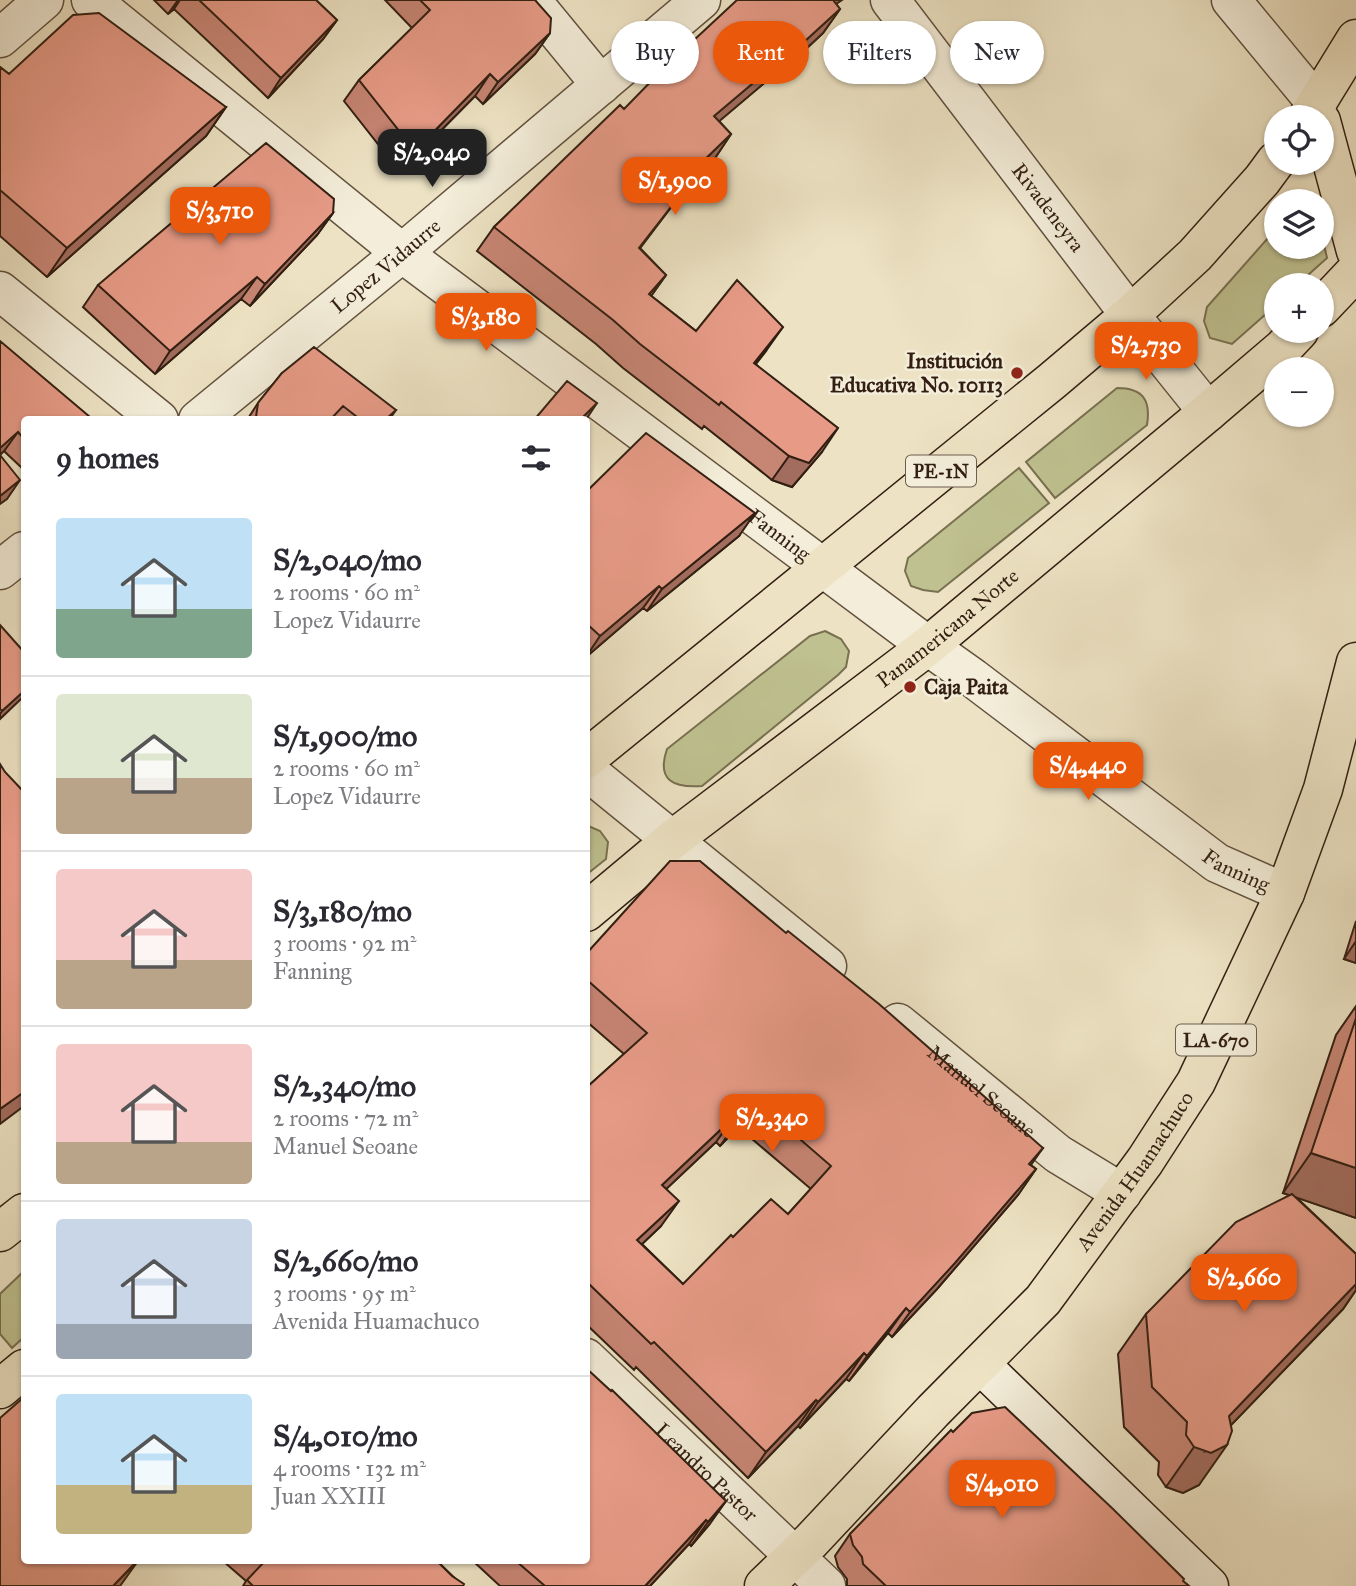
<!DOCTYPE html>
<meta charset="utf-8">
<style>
body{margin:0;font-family:"IM FELL Great Primer",serif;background:#f2f2f3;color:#2b2b33;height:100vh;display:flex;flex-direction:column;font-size:26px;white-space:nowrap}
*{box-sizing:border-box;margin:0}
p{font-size:23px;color:#7c7c81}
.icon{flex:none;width:38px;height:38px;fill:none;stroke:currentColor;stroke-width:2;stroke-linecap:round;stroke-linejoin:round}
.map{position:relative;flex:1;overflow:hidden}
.details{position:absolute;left:21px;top:416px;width:569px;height:1148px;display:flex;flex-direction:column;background:#fff;border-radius:7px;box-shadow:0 2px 5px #0004}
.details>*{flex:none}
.top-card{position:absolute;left:611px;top:21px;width:639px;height:63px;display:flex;gap:14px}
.buttons{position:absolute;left:1264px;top:105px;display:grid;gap:14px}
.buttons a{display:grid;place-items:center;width:70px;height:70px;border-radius:50%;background:#fff;box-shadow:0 2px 5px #0004;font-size:35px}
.price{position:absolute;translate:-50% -60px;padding:0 16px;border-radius:14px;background:#ea580c;color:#fff;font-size:23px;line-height:46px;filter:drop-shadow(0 2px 4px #0008)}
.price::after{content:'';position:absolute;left:50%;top:42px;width:21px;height:16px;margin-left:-10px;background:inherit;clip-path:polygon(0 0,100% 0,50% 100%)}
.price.current{background:#222;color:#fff}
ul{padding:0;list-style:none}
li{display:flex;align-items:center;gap:21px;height:175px;padding:0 35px}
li+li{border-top:2px solid #e1e1e2}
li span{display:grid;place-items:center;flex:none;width:196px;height:140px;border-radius:7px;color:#555}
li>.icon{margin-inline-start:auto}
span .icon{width:84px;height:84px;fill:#fffc;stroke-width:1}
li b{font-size:30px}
h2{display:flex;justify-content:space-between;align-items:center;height:84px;padding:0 35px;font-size:30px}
.chip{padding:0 24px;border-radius:32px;background:#fff;box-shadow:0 2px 5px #0004;font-size:24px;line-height:63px}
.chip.current{background:#ea580c;color:#fff}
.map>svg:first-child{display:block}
.green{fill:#bfc190;stroke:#787051;stroke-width:2}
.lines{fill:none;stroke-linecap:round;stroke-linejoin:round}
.minor-casing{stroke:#61503e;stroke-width:41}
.tertiary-casing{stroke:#61503e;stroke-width:41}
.secondary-casing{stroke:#321f12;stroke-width:41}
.primary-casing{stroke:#321f12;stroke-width:41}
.trunk-casing{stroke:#321f12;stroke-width:41}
.minor{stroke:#f3edd9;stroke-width:38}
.tertiary{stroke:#f3edd9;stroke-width:38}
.secondary{stroke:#f3edd9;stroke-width:38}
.primary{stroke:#ede3c4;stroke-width:38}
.trunk{stroke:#ede3c4;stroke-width:38}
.wall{fill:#c78574;stroke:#321f12;stroke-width:2;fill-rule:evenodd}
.shaded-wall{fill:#a26c5e;stroke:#321f12;stroke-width:2}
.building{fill:#e79b87;stroke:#321f12;stroke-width:2;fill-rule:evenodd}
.poi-dot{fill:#8f2418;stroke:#f3edd9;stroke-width:2.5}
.labels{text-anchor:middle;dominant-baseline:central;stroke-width:5;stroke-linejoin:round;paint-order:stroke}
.shield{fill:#f3edd9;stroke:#6c5d4e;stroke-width:2}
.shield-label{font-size:19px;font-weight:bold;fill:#321f12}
.street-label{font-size:21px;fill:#321f12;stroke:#f3edd9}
.poi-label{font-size:21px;font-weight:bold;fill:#321f12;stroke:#f3edd9;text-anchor:end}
</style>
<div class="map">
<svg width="1356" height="1586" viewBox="0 0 1356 1586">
<rect width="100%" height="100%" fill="#ede3c4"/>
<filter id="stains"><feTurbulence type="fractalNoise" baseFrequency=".00286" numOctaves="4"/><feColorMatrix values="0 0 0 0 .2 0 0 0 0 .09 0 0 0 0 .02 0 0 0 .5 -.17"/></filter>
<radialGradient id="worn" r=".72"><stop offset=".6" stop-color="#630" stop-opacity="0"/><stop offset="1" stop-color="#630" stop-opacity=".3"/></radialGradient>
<path class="green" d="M1276 229V247H1321V231L1327 258 1297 285H1276V305L1232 344 1210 338 1204 321 1207 307Z
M1117 388C1143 388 1151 400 1147 425L1055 498 1026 462Z
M1019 468 1049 503 938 592 923 590 911 586 905 571 908 558Z
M825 631 841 639 849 651 846 667 838 675 702 786C674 788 656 781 667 749L810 636Z
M586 825 600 831 608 842 606 859 586 875Z
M24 1271V1337L12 1348 0 1334V1294Z"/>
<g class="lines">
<defs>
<g id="minor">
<path d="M531 0 601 85"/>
<path id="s1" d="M890 0 1130 315 1208 412"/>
<path d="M1231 0 1317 104"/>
<path d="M0 38 44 0"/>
<path d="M0 291 159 420"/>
<path id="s2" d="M198 420 402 253 701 0"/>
<path d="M0 570 24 551"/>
<path id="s3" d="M928 646 973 678 1217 863 1285 893"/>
<path d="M586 770 827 966"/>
<path id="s4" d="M898 1023 1058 1154 1122 1193"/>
<path id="s5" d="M586 1358 826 1586"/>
</g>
<g id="tertiary">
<path id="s6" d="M91 0 402 253 928 646"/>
</g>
<path id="secondary" d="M980 1364 1209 1586"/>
<g id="primary">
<path d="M1321 121 1356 251"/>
<path id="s7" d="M764 1586 811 1541 933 1411 1043 1300 1145 1161 1196 1082 1285 893 1323 789 1356 662"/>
</g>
<g id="trunk">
<path d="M1308 117 1356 39"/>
<path d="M1321 308 1356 271"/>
<path d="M586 759 1052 381 1130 315 1195 255 1262 180 1276 161"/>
<path id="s8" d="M586 912 672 840 928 646 1208 412 1283 348 1299 331"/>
<path d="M0 1232 24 1213"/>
<path d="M0 1389 24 1369"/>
</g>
</defs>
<use href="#minor" class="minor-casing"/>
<use href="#tertiary" class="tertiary-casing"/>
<use href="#secondary" class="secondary-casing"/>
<use href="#primary" class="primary-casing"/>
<use href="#trunk" class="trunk-casing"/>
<use href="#minor" class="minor"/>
<use href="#tertiary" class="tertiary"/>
<use href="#secondary" class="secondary"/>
<use href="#primary" class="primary"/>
<use href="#trunk" class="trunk"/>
</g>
<path class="wall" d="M154 0H316L337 20 323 39 268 98 174 9 168 14Z
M385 0H535L550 33 535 54 483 104 475 96 400 172 344 101 359 80 412 28Z
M836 4 840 9 823 33 777 76 775 74 719 121 731 134 715 158 691 181 640 248 666 275 651 296 696 331 766 351 756 364 822 452 792 487 772 480 704 426 702 429 623 368 596 344 477 251 494 227 624 109Z
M0 67 9 74 226 107 206 136 47 277 0 236Z
M333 213 317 235 250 306 241 299 155 374 83 307 98 285Z
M282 373 396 410 389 420H247L258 403Z
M24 420V470L4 451Z
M586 492 739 536 647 611 643 608 586 657Z
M1356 921V963L1344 959Z
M586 954 1043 1148 1031 1165 1036 1169 1018 1195 937 1289 892 1337 888 1333 849 1381 846 1379 800 1428 798 1426 748 1478 636 1367 634 1370 586 1324V1088L624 1054 586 1021ZM738 1127 811 1189 788 1214 683 1284 642 1244 661 1226 666 1189 716 1142 720 1146Z
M1356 1006V1218L1296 1197 1356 1254V1290L1343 1309 1231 1425 1199 1485 1183 1493 1166 1487 1158 1475 1159 1462 1124 1427 1118 1354 1146 1314 1289 1195 1283 1193 1336 1035Z
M953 1432 1183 1581 1189 1586H847V1579L838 1567 835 1556 850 1534Z
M726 1501 709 1525 691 1546 689 1544 650 1586H500L473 1561H586Z
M223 1561H437L463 1586H243L246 1581Z"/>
<path class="shaded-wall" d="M178 0H180L174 9 168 14Z
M827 0H842L813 20Z
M840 9 823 33 777 76 793 52Z
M337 20 323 39 268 98 281 78Z
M550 33 535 54 483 104 498 82Z
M792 50 775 74 697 140 714 116Z
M490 74 475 96 400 172 415 151Z
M226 107 206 136 47 277 67 248Z
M731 134 715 158 691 181 622 272 691 173Z
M333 213 317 235 250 306 265 284Z
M666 275 649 299V294Z
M257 277 241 299 155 374 170 351Z
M783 327 766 351 737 387 754 363Z
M597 403 587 418 585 420H580Z
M838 428 822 452 792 487 772 480 789 456Z
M18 432 4 451 0 455V448Z
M20 480 7 499 0 504V496Z
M755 513 739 536 647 611 662 589Z
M659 586 643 608 586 657 600 636Z
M24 691V696L0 719V714L2 711Z
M1356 941V963L1344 959Z
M24 1092V1106L0 1124V1109Z
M756 1101 738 1127 720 1146 738 1121Z
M734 1117 716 1142 644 1210 662 1185Z
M1311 1153 1356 1168V1218L1283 1193Z
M1036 1169 1018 1195 937 1289 892 1337 910 1312Z
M679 1201 661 1226 619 1266 637 1240Z
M1356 1284V1290L1343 1309 1206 1451 1227 1445 1199 1485 1183 1493 1166 1487 1194 1447 1229 1416Z
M906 1308 888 1333 849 1381 867 1356Z
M864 1353 846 1379 800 1428 818 1402Z
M816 1400 798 1426 748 1478 766 1452Z
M726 1501 709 1525 691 1546 708 1522Z
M706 1520 689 1544 650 1586H645Z
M138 1561 120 1586H113Z"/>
<path class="building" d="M199 0H316L337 20 281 78Z
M420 0H535L551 18 550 33 498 82 490 74 415 151 359 80 430 10Z
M737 0H833L840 9 793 52 792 50 714 116 731 134 691 173 695 176 639 248 666 275 649 294 696 331 737 280 783 327 754 363 838 428 809 463 789 456 721 402 719 405 640 344 613 320 494 227 620 105 624 109 665 67Z
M99 13 226 107 67 248 0 190V67L9 74 73 15Z
M266 143 334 199 333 213 265 284 257 277 170 351 98 285Z
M0 341 90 417 87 420H24V439L18 432 0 448Z
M314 347 396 410 385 420H361L343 406 330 420H259L256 417 258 403 282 373Z
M567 381 597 403 580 420H534Z
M646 433 755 513 662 589 659 586 600 636 586 623V492Z
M0 455 20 480 0 496Z
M0 625 24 652V691L2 711 0 709Z
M0 764 5 772 24 792V1092L0 1109Z
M670 861H700L786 933 788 931 879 1004 1043 1148 1029 1164 1036 1169 955 1263 910 1312 906 1308 867 1356 864 1353 818 1402 816 1400 766 1452 654 1342 651 1344 590 1285 589 1287 586 1284V1088L647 1033 586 979V954ZM756 1101 831 1166 788 1214 771 1199 733 1237 731 1235 683 1284 637 1240 679 1201 662 1185 734 1117 738 1121Z
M1356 1018V1168L1311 1153Z
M1292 1194 1356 1254V1284L1229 1416 1232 1431 1227 1445 1211 1453 1194 1447 1186 1435 1187 1422 1152 1387 1146 1314 1236 1222Z
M586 1368 611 1391 612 1390 726 1501 708 1522 706 1520 645 1586H545L516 1561H586Z
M24 1397V1561H137L113 1586H0V1418Z
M1005 1407 1113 1509 1184 1579 1183 1581 1189 1586H886L863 1564 862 1557 853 1545 850 1534 951 1430 953 1432 972 1413Z
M265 1561H437L452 1576 464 1584 463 1586H253L247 1580Z"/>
<g class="poi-dot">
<circle cx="1017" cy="373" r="7"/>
<circle cx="910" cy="687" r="7"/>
</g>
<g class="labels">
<g class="shield">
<rect x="906" y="455.5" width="70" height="31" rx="5"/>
<rect x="1176" y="1024.5" width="80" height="31" rx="5"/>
</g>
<g class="shield-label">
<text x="941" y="471">PE-1N</text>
<text x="1216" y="1040">LA-670</text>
</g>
<g class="street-label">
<text stroke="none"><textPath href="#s1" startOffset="261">Rivadeneyra</textPath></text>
<text stroke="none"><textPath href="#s2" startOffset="243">Lopez Vidaurre</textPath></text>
<text stroke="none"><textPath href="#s6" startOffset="872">Fanning</textPath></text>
<text stroke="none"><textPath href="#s8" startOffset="460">Panamericana Norte</textPath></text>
<text stroke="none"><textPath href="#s3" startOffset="382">Fanning</textPath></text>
<text stroke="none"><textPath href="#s4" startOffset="108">Manuel Seoane</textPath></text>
<text stroke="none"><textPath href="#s7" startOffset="558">Avenida Huamachuco</textPath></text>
<text stroke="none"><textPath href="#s5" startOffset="166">Leandro Pastor</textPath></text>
</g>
<g class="poi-label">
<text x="1003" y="361">Institución<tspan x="1003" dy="24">Educativa No. 10113</tspan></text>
<text x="924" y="687" text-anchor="start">Caja Paita</text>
</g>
</g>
<rect width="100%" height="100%" filter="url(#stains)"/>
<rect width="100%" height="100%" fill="url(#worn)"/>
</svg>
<div class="buttons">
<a><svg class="icon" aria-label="locate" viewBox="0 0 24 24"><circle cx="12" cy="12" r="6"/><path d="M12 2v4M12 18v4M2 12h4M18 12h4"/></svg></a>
<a><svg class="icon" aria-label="layers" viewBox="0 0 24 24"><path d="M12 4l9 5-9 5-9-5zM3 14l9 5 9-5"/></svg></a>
<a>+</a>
<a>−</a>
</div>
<b class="price current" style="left:432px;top:189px">S/2,040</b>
<b class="price" style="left:675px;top:217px">S/1,900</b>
<b class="price" style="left:220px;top:247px">S/3,710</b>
<b class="price" style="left:486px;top:353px">S/3,180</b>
<b class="price" style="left:1146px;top:382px">S/2,730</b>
<b class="price" style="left:1088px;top:802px">S/4,440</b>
<b class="price" style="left:772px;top:1154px">S/2,340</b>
<b class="price" style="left:1244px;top:1314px">S/2,660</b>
<b class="price" style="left:1002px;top:1520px">S/4,010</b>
<div class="top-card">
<a class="chip">Buy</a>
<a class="chip current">Rent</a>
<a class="chip">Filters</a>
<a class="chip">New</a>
</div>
<section class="details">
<h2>9 homes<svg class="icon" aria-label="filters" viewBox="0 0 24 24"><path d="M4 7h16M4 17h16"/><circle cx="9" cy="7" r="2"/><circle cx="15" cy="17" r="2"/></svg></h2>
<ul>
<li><span style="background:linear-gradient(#bfe0f5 65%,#7fa58c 0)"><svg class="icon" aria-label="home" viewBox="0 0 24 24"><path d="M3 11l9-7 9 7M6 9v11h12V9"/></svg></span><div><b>S/2,040/mo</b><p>2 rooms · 60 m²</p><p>Lopez Vidaurre</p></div></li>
<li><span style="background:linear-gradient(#dfe7d0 60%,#b9a48a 0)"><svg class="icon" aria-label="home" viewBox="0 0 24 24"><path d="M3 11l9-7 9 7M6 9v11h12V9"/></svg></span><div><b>S/1,900/mo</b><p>2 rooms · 60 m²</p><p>Lopez Vidaurre</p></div></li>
<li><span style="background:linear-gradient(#f6c9c9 65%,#b9a48a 0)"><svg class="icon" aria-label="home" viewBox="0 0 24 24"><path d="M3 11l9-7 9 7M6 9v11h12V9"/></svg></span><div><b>S/3,180/mo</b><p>3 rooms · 92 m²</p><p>Fanning</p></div></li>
<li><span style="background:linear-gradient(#f6c9c9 70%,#b9a48a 0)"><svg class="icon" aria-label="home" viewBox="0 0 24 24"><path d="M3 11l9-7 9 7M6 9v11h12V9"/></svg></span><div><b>S/2,340/mo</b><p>2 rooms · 72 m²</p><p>Manuel Seoane</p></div></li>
<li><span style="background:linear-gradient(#c9d6e8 75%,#9aa5b1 0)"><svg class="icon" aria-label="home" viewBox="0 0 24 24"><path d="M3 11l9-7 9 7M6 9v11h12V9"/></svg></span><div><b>S/2,660/mo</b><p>3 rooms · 95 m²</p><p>Avenida Huamachuco</p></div></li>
<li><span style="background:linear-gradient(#bfe0f5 65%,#c2b280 0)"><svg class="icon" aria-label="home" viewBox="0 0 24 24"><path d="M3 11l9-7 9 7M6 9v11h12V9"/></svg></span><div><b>S/4,010/mo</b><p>4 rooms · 132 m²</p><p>Juan XXIII</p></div></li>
</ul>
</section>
</div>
